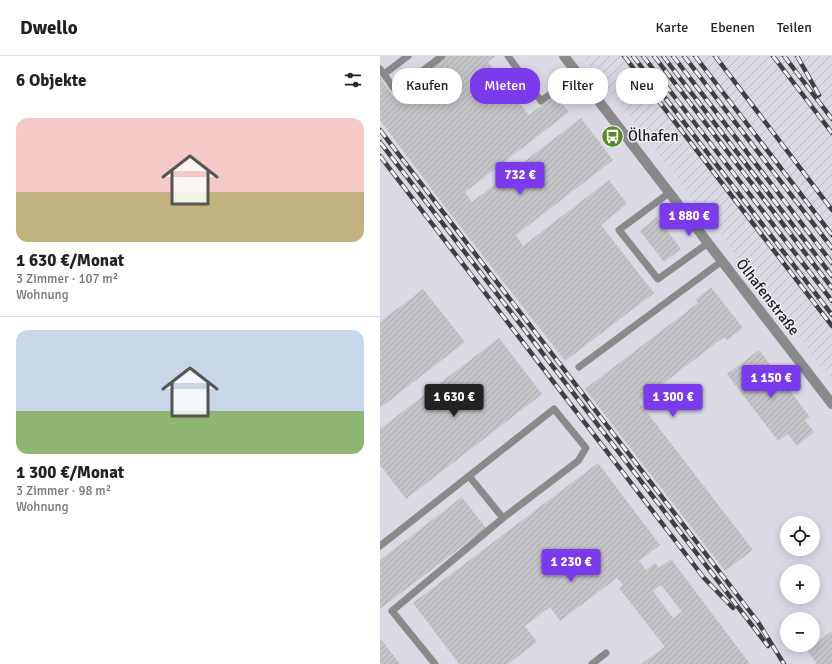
<!DOCTYPE html>
<html lang="de">
<meta charset="utf-8">
<style>
body{margin:0;font-family:Signika,sans-serif;background:#f2f2f2;color:#222;height:100vh;display:flex;flex-direction:column;font-size:15px;white-space:nowrap}
*{box-sizing:border-box;margin:0}
p{font-size:13px;color:#767676}
.icon{flex:none;width:22px;height:22px;fill:none;stroke:currentColor;stroke-width:2;stroke-linecap:round;stroke-linejoin:round}
.map{position:relative;flex:1;overflow:hidden}
.sheet{display:flex;flex-direction:column;background:#fff;width:380px}
.sheet>*{flex:none}
.banner{position:absolute;left:12px;top:12px;width:380px;height:36px;display:flex;gap:8px}
.fabs{position:absolute;left:400px;top:460px;display:grid;gap:8px}
.fabs a{display:grid;place-items:center;width:40px;height:40px;border-radius:50%;background:#fff;box-shadow:0 2px 10px #0003;font-size:20px}
.price{position:absolute;translate:-50% -34px;padding:0 9px;border-radius:4px;background:#7c3aed;color:#fff;font-size:13px;line-height:26px;filter:drop-shadow(0 1px 2px #0008)}
.price::after{content:'';position:absolute;left:50%;top:24px;width:12px;height:9px;margin-left:-6px;background:inherit;clip-path:polygon(0 0,100% 0,50% 100%)}
.price.current{background:#222;color:#fff}
ul{padding:0;list-style:none}
li{display:grid;align-content:center;gap:8px;height:212px;padding:0 16px}
li+li{border-top:1px solid #e0e0e0}
li span{display:grid;place-items:center;height:124px;border-radius:12px;color:#555}
li>.icon{margin-inline-start:auto}
span .icon{width:72px;height:72px;fill:#fffc;stroke-width:1}
li b{font-size:17px}
h2{display:flex;justify-content:space-between;align-items:center;height:48px;padding:0 16px;font-size:17px}
.tag{padding:0 14px;border-radius:16px;background:#fff;box-shadow:0 2px 10px #0003;font-size:14px;line-height:36px}
.tag.current{background:#7c3aed;color:#fff}
header{display:flex;align-items:center;gap:24px;box-sizing:border-box;height:56px;padding:0 20px;background:#fff;border-bottom:1px solid #e0e0e0}
header strong{font-size:19px}
nav{display:flex;gap:22px;margin-inline-start:auto;font-size:14px}
main{display:flex;flex:1;min-height:0}
.map>svg:first-child{display:block}
.built{fill:#dad9e4;fill-rule:evenodd}
.industrial{fill:url(#industrial-furrows)}
.building{fill:url(#building-hatch);fill-rule:evenodd}
.lines{fill:none;stroke-linecap:round;stroke-linejoin:round}
.service{stroke:#898a89;stroke-width:7}
.minor{stroke:#898a89;stroke-width:10}
.rail-casing{stroke:#404042;stroke-width:4.5}
.rail{stroke:#f1f1f5;stroke-width:3;stroke-dasharray:9;stroke-linecap:butt}
.labels{text-anchor:middle;dominant-baseline:central;stroke-width:3;stroke-linejoin:round;paint-order:stroke}
.poi-label{font-size:15px;fill:#19191a;stroke:#f1f1f5;text-anchor:start}
.street-label{font-size:15px;fill:#19191a;stroke:#f1f1f5}
</style>
<header>
<strong>Dwello</strong>
<nav><a>Karte</a><a>Ebenen</a><a>Teilen</a></nav>
</header>
<main>
<section class="sheet">
<h2>6 Objekte<svg class="icon" aria-label="filters" viewBox="0 0 24 24"><path d="M4 7h16M4 17h16"/><circle cx="9" cy="7" r="2"/><circle cx="15" cy="17" r="2"/></svg></h2>
<ul>
<li><span style="background:linear-gradient(#f6c9c9 60%,#c2b280 0)"><svg class="icon" aria-label="home" viewBox="0 0 24 24"><path d="M3 11l9-7 9 7M6 9v11h12V9"/></svg></span><div><b>1 630 €/Monat</b><p>3 Zimmer · 107 m²</p><p>Wohnung</p></div></li>
<li><span style="background:linear-gradient(#c9d6e8 65%,#8fb573 0)"><svg class="icon" aria-label="home" viewBox="0 0 24 24"><path d="M3 11l9-7 9 7M6 9v11h12V9"/></svg></span><div><b>1 300 €/Monat</b><p>3 Zimmer · 98 m²</p><p>Wohnung</p></div></li>
</ul>
</section>
<div class="map">
<svg width="452" height="608" viewBox="0 0 452 608">
<defs>
<pattern id="industrial-furrows" width="10" height="10" patternUnits="userSpaceOnUse"><rect width="10" height="10" fill="#dad9e4"/><path d="M-1 1l2-2M0 10L10 0M9 11l2-2" fill="none" stroke="#babac3"/></pattern>
<pattern id="building-hatch" width="6" height="6" patternUnits="userSpaceOnUse"><rect width="6" height="6" fill="#c5c5c9"/><path d="M-1 1l2-2M0 6l6-6M5 7l2-2" fill="none" stroke="#a9a9ac"/></pattern>
</defs>
<rect width="100%" height="100%" fill="#e4e4e8"/>
<path class="built" d="M0 0H203L452 325V608H0ZM407 467H433V493H407ZM407 515H433V541H407ZM407 563H433V589H407Z"/>
<path class="industrial" d="M203 0H452V325Z"/>
<path class="building" d="M67 0H115L108 6 149 59 175 39 189 56 85 136 92 146 201 62 233 104 136 179 143 190 229 124 247 148 221 169 274 237 185 305 65 151 0 64V22L14 41Z
M277 161 301 193 284 206 260 175Z
M331 231 363 272 347 284 344 281 259 346 373 494 345 515 205 333 318 247 315 244Z
M43 233 85 286 0 352V266Z
M119 282 162 338 26 443 0 409V373Z
M379 294 430 361 425 364 434 376 417 390 408 378 398 385 347 318Z
M218 407 280 489 259 505 266 514 275 507 279 512 291 503 370 608H261L285 591 239 532 243 529 237 522 180 565 170 551 145 570 157 586 128 608H79L33 547ZM281 529 302 556 293 562 273 535Z
M82 441 106 472 0 553V504Z
M452 575V608H437L427 594Z
M0 582 20 608H0Z"/>
<g class="lines">
<path class="service" d="M128 0 161 45 197 18
M0 13 16 35 62 0
M4 18 28 0
M289 137 239 174 278 223 328 187
M199 311 342 205
M0 490 174 353 206 392 198 405 123 462
M55 608 12 555 123 462 89 420
M212 608 226 597"/>
<path class="minor" d="M184 0 452 348"/>
<defs>
<path id="rail" d="M244 0 452 270
M253 0 452 259
M263 0 452 245
M274 0 452 232
M283 0 452 220
M293 0 452 207
M304 0 452 192
M315 0 452 179
M335 0 452 154
M393 0 452 77
M404 0 452 63
M417 0 439 39
M0 74 378 566 404 608
M0 86 388 590
M0 100 324 522 353 552"/>
</defs>
<use href="#rail" class="rail-casing"/>
<use href="#rail" class="rail"/>
</g>
<defs>
<symbol id="bus-disc" viewBox="-11 -11 22 22"><circle r="9.5" fill="#548b25" stroke="#f1f1f5"/><path d="M-5-6H5V4H4V6H2V4H-2V6H-4V4H-5ZM-3.5-4V0h7V-4ZM-3.5 1.2v1.5H-2V1.2ZM2 1.2v1.5H3.5V1.2Z" fill="#fff"/></symbol>
</defs>
<g fill-rule="evenodd">
<use href="#bus-disc" x="220" y="68" width="25" height="25"/>
</g>
<g class="labels">
<g class="poi-label">
<text x="248" y="80">Ölhafen</text>
</g>
<g class="street-label">
<text transform="translate(388 241) rotate(52)">Ölhafenstraße</text>
</g>
</g>
</svg>
<div class="fabs">
<a><svg class="icon" aria-label="locate" viewBox="0 0 24 24"><circle cx="12" cy="12" r="6"/><path d="M12 2v4M12 18v4M2 12h4M18 12h4"/></svg></a>
<a>+</a>
<a>−</a>
</div>
<b class="price" style="left:140px;top:140px">732 €</b>
<b class="price" style="left:309px;top:181px">1 880 €</b>
<b class="price" style="left:391px;top:343px">1 150 €</b>
<b class="price current" style="left:74px;top:362px">1 630 €</b>
<b class="price" style="left:293px;top:362px">1 300 €</b>
<b class="price" style="left:191px;top:527px">1 230 €</b>
<div class="banner">
<a class="tag">Kaufen</a>
<a class="tag current">Mieten</a>
<a class="tag">Filter</a>
<a class="tag">Neu</a>
</div>
</div>
</main>
